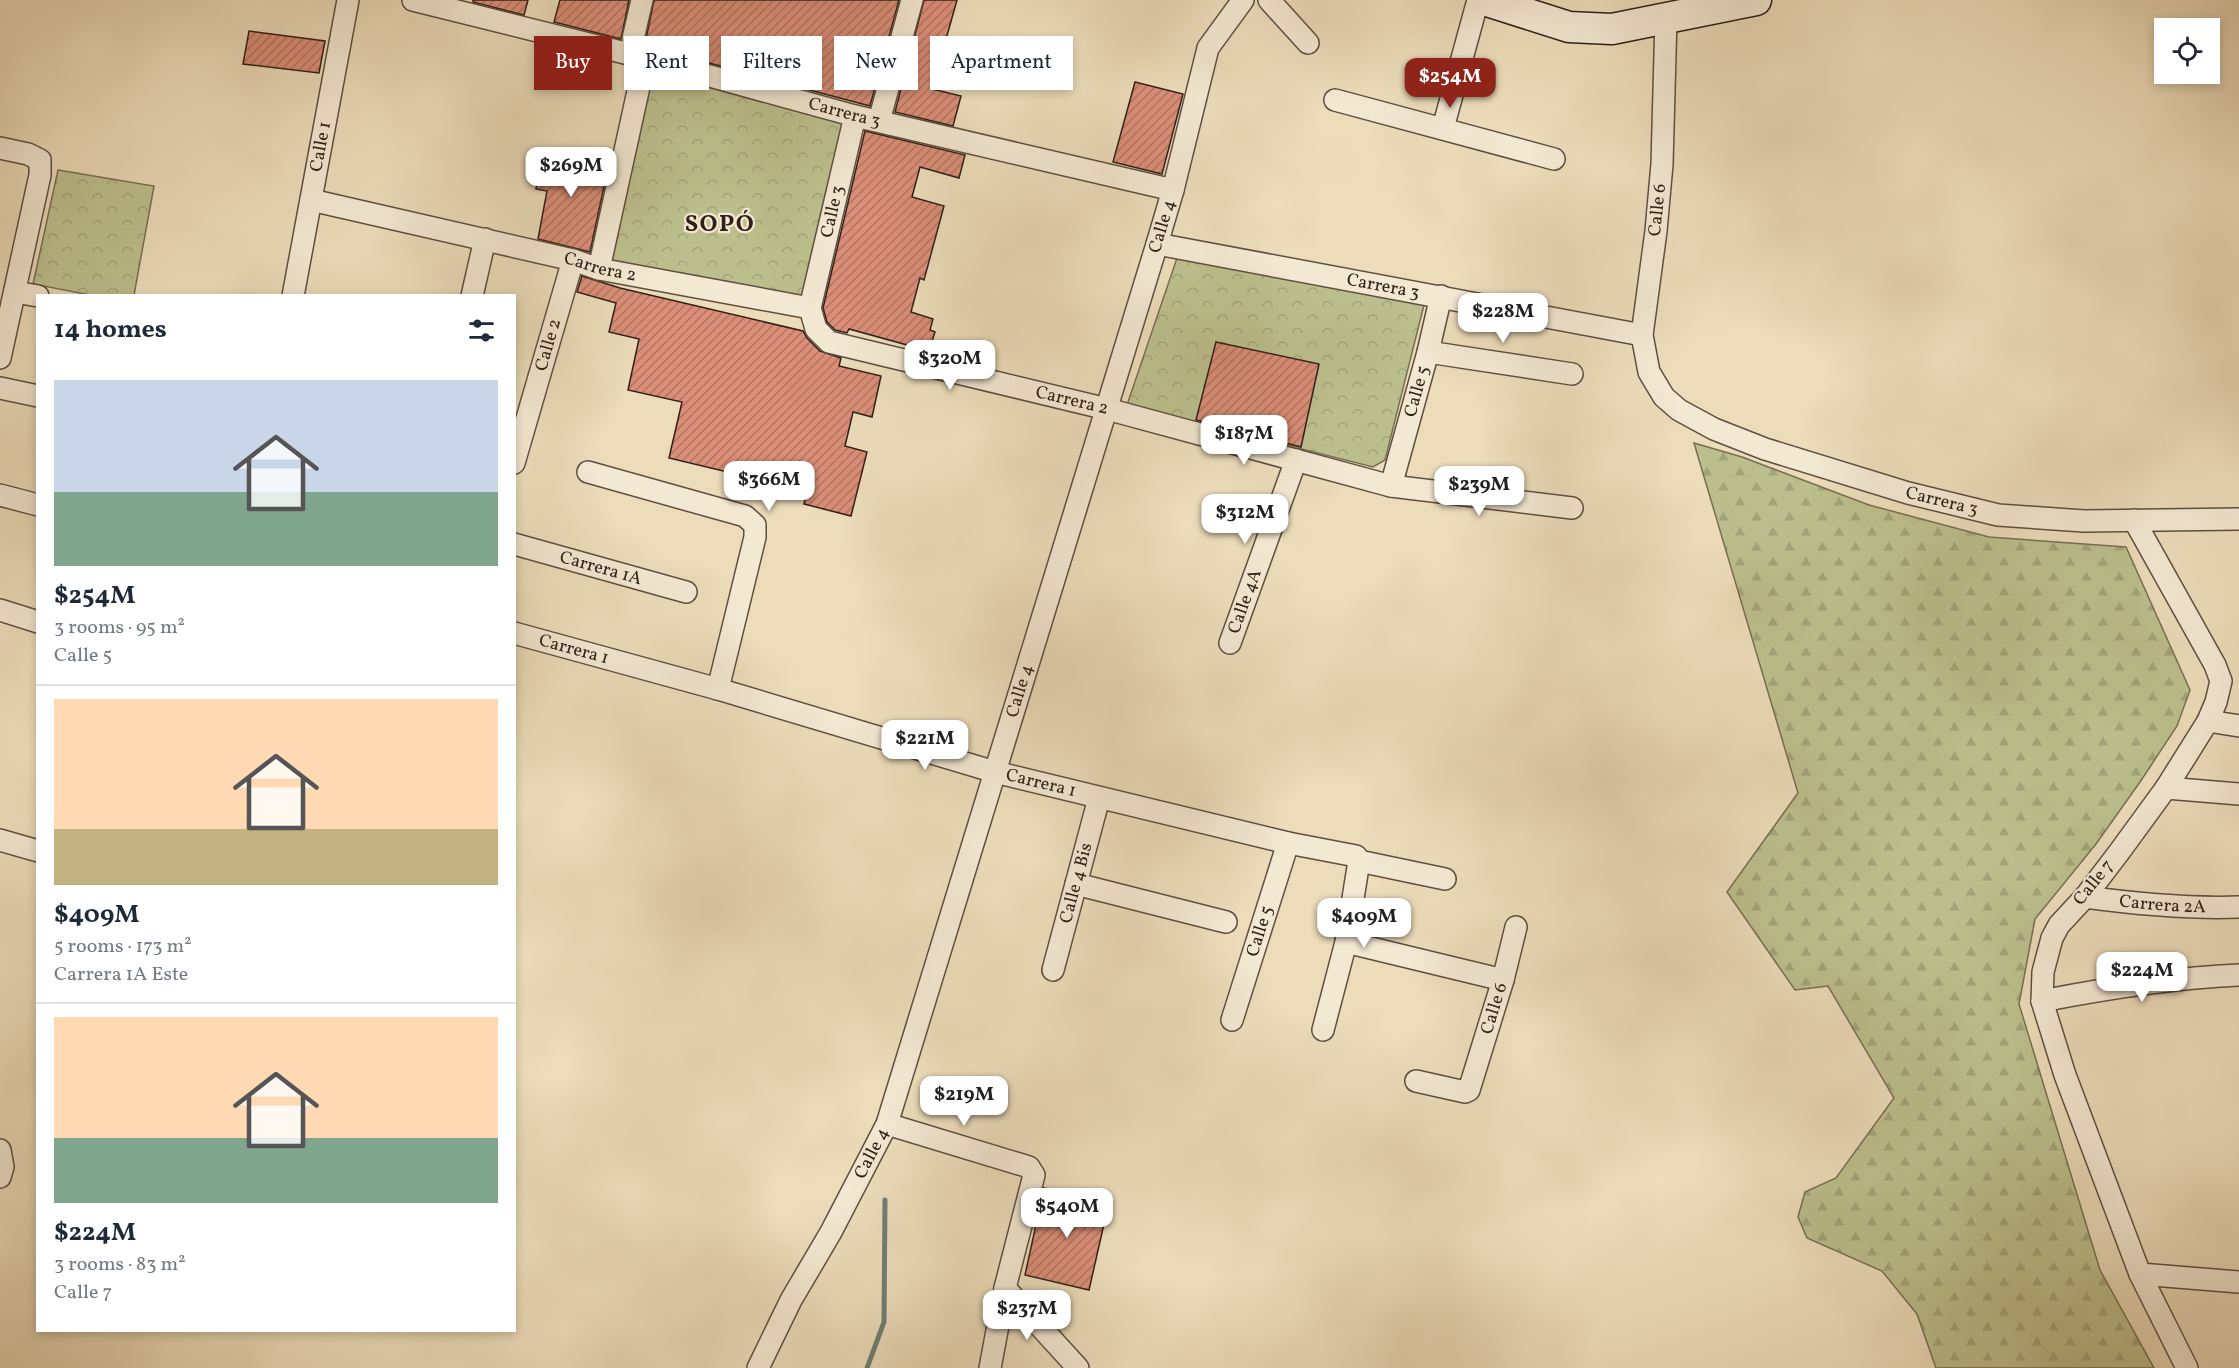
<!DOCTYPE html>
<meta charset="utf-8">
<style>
body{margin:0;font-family:Vollkorn,serif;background:#f2f2f3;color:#1f2937;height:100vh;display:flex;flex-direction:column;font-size:22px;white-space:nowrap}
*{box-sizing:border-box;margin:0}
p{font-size:20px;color:#747a83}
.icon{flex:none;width:33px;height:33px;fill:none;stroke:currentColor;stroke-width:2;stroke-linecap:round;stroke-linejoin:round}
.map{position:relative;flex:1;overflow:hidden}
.details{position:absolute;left:36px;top:294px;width:480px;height:1038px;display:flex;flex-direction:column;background:#fff;border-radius:0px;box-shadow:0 3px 9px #0003}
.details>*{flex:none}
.hud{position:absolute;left:534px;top:36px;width:570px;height:54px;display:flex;gap:12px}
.buttons{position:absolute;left:2154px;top:18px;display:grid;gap:12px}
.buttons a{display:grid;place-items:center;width:66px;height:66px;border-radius:0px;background:#fff;box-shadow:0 3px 9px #0003;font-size:30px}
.price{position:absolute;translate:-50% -51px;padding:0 14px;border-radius:12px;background:#fff;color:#222;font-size:20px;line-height:39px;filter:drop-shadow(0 2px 3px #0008)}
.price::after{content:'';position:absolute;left:50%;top:36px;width:18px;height:14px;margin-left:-9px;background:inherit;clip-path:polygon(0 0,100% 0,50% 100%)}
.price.active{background:#8f2418;color:#fff}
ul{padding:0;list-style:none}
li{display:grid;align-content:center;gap:12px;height:318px;padding:0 18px}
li+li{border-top:2px solid #e0e1e3}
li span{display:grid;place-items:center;height:186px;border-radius:0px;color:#555}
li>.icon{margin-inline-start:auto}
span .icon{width:108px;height:108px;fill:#fffc;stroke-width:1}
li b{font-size:26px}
h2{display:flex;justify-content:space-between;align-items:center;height:72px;padding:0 18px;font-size:26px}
.chip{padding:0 21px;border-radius:0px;background:#fff;box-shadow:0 3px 9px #0003;font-size:21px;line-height:54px}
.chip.active{background:#8f2418;color:#fff}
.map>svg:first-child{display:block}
.forest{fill:url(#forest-firs);stroke:#767052;stroke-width:1.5}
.park{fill:url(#park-crowns);stroke:#767052;stroke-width:1.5}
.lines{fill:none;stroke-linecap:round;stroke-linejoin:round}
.stream{stroke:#6f7e73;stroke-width:5}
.building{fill:url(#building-hatch);stroke:#302018;stroke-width:1.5}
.street-casing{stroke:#5f4f40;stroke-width:24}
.secondary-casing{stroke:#302018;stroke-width:33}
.street{stroke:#f3e8d2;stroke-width:21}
.secondary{stroke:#f3e8d2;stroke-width:30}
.labels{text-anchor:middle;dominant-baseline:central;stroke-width:4.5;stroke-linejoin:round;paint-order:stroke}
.street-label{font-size:18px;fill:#302018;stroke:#f3e8d2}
.district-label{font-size:24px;font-weight:bold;letter-spacing:1.5px;fill:#302018;stroke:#f3e8d2}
</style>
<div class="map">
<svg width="2239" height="1368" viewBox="0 0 2239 1368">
<defs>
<pattern id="forest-firs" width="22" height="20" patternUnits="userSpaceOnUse" patternTransform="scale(1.5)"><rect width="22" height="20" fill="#bcbf8d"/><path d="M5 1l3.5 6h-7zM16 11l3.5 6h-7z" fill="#a2a479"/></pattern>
<pattern id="park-crowns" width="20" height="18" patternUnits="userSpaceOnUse" patternTransform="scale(1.5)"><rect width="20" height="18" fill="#bcbf8d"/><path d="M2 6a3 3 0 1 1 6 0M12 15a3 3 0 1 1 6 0" fill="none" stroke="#a2a479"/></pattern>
<pattern id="building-hatch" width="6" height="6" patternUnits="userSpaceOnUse" patternTransform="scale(1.5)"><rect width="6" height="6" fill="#db8e78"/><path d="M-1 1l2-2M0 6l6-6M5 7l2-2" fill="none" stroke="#b27461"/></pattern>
</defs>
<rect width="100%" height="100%" fill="#ecdcba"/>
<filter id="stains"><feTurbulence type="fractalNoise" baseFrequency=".00333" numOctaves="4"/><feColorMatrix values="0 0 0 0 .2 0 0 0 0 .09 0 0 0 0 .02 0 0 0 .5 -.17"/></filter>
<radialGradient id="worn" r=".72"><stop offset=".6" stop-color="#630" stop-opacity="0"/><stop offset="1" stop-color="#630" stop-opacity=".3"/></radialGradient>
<path class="forest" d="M1694 443 1742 457 1869 505 1989 537 2126 547 2190 690 2177 726 2140 782 2096 844 2035 919 2019 1004 2100 1270 2154 1368H1936L1917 1314 1882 1271 1807 1238 1798 1217 1805 1192 1836 1178 1894 1098 1828 986 1795 990 1727 892 1798 793Z"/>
<path class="park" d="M637 56 855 116 810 308 599 269Z
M58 170 154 186 134 295H90L33 284Z
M1177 258 1424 305 1385 460 1373 467 1127 405Z"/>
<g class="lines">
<path class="stream" d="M867 1368 884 1322 885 1200"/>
</g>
<path class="building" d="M473 0H528L524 15 473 2Z
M560 0H629L621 39 554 22Z
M654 0H899L870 106 783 83 784 80 732 65 731 69 648 46 646 39Z
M924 0H957L932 89 961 96 953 126 895 112Z
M249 31 325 41 319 73 243 64Z
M1135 82 1183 94 1162 174 1113 162Z
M865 131 965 155 959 178 920 167 912 197 944 206 924 280 920 278 911 312 933 319 930 330 935 332 929 351 849 329 847 333 835 330 827 322 823 308Z
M544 149 609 163 590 252 538 239 547 191 536 189Z
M582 276 620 288 803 331 807 338 820 351 841 358 839 366 881 376 872 417 853 412 845 446 867 452 851 516 804 504 807 491 669 458 682 402 628 390 639 339 609 332 616 303 577 292Z
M1216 342 1319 364 1301 447 1196 420Z
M1044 1188 1109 1202 1089 1290 1025 1275Z"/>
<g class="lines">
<defs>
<g id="street">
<path id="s1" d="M413 0 637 56 855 116 1173 190"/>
<path d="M1269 0 1308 43"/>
<path id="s2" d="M1666 18 1662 164 1656 231 1642 335 1649 372 1664 397 1679 410 1714 429 1765 449 1908 493 1998 515 2084 521 2239 519"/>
<path d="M1335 100 1554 159"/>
<path d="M879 121 912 0"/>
<path d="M1443 128 1478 0"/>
<path d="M0 148 28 154 40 160V175L0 358"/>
<path id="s3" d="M311 200 573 260 599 269 810 308 816 329 829 342 1107 409 1391 486 1572 508"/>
<path id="s4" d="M1157 244 1642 335"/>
<path d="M599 269 642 73 633 39 642 0"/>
<path d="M15 292 38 296"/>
<path id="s5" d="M293 296 348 0"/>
<path d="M472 296 485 239"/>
<path id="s6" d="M810 308 855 116"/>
<path d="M1428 352 1572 374"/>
<path d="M0 388 38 396"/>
<path id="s7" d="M514 463 573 260"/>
<path d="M588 472 745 516 755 525V537L718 689"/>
<path id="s8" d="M1391 486 1428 352 1441 296"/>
<path d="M0 495 38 505"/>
<path d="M2134 520 2215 665 2221 681 2216 702 2208 721 2166 788 2120 851 2085 897 2059 925 2052 938 2043 972 2042 1001 2065 1075 2140 1274 2187 1368"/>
<path id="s9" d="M514 544 686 592"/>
<path d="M0 610 38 622"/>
<path id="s10" d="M514 633 718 689 995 772 1288 843 1356 856 1359 861"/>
<path id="s11" d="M1230 643 1296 460"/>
<path d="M2208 721 2239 726"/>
<path d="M2166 788 2239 794"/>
<path d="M0 840 38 851"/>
<path d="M1359 861 1445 879"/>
<path d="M1076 884 1226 922"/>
<path id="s12" d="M2085 897C2137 904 2187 909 2239 907"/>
<path d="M1346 942 1503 980"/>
<path id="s13" d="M1053 970 1099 798"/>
<path d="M2042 1001C2108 988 2172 978 2239 975"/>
<path id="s14" d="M1232 1020 1288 843"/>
<path d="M1323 1030 1346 942 1359 861"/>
<path id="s15" d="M1416 1081 1465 1092 1469 1090 1503 980 1516 927"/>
<path d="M887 1124 1029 1167 1034 1175 1005 1288 990 1368"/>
<path d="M0 1150 3 1167 0 1177"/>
<path d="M2140 1274 2239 1282"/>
<path d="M1005 1288 1078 1368"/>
<path id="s16" d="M758 1368 791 1300 831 1232 887 1124 1157 244 1173 190 1208 48 1243 0"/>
</g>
<path id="secondary" d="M1484 0 1569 27 1612 29 1756 0"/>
</defs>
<use href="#street" class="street-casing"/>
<use href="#secondary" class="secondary-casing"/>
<use href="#street" class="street"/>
<use href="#secondary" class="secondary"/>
</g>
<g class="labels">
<g class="street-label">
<text stroke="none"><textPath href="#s1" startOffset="446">Carrera 3</textPath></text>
<text stroke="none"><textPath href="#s5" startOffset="152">Calle 1</textPath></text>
<text transform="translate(1658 210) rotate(-84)">Calle 6</text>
<text stroke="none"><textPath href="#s6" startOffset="99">Calle 3</textPath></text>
<text stroke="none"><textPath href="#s16" startOffset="1215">Calle 4</textPath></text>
<text stroke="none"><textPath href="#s3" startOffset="297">Carrera 2</textPath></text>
<text stroke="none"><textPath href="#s4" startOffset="230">Carrera 3</textPath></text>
<text stroke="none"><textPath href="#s7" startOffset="123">Calle 2</textPath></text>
<text stroke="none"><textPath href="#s8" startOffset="98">Calle 5</textPath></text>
<text stroke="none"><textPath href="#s3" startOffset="801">Carrera 2</textPath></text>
<text stroke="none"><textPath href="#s2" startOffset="684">Carrera 3</textPath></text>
<text stroke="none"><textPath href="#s9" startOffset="90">Carrera 1A</textPath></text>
<text stroke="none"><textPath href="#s11" startOffset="44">Calle 4A</textPath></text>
<text stroke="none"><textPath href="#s10" startOffset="62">Carrera 1</textPath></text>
<text stroke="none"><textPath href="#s16" startOffset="729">Calle 4</textPath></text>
<text stroke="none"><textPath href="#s10" startOffset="548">Carrera 1</textPath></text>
<text transform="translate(2094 883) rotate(-51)">Calle 7</text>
<text stroke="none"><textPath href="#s13" startOffset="90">Calle 4 Bis</textPath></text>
<text stroke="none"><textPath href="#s12" startOffset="78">Carrera 2A</textPath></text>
<text stroke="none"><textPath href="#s14" startOffset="93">Calle 5</textPath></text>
<text stroke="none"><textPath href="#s15" startOffset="140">Calle 6</textPath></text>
<text stroke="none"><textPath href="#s16" startOffset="243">Calle 4</textPath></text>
</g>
<g class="district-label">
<text x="720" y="225">SOPÓ</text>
</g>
</g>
<rect width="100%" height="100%" filter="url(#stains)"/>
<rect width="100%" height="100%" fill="url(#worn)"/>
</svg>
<div class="buttons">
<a><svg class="icon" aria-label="locate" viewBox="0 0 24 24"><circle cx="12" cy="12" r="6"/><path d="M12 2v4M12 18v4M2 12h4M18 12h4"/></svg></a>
</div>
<b class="price active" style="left:1450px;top:109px">$254M</b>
<b class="price" style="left:571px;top:198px">$269M</b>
<b class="price" style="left:1503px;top:344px">$228M</b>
<b class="price" style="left:950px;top:391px">$320M</b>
<b class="price" style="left:1244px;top:466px">$187M</b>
<b class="price" style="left:769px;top:512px">$366M</b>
<b class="price" style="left:1479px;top:517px">$239M</b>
<b class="price" style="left:1245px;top:545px">$312M</b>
<b class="price" style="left:925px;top:771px">$221M</b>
<b class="price" style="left:1364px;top:949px">$409M</b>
<b class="price" style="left:2142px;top:1003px">$224M</b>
<b class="price" style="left:964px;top:1127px">$219M</b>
<b class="price" style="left:1067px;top:1239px">$540M</b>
<b class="price" style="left:1027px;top:1341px">$237M</b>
<div class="hud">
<a class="chip active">Buy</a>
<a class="chip">Rent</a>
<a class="chip">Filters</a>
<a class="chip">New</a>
<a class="chip">Apartment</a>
</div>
<section class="details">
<h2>14 homes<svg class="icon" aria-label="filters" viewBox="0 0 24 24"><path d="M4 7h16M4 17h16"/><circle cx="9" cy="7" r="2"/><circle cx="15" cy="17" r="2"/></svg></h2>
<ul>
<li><span style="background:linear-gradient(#c9d6e8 60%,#7fa58c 0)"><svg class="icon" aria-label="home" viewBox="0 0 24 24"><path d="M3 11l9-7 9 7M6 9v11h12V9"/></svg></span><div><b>$254M</b><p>3 rooms · 95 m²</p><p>Calle 5</p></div></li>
<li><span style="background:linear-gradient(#ffd9b3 70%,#c2b280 0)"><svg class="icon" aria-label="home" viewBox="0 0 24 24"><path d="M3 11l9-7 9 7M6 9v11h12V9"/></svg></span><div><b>$409M</b><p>5 rooms · 173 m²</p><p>Carrera 1A Este</p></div></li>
<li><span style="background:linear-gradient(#ffd9b3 65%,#7fa58c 0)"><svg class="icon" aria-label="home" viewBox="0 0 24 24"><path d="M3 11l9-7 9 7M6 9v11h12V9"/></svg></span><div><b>$224M</b><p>3 rooms · 83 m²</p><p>Calle 7</p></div></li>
</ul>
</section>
</div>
